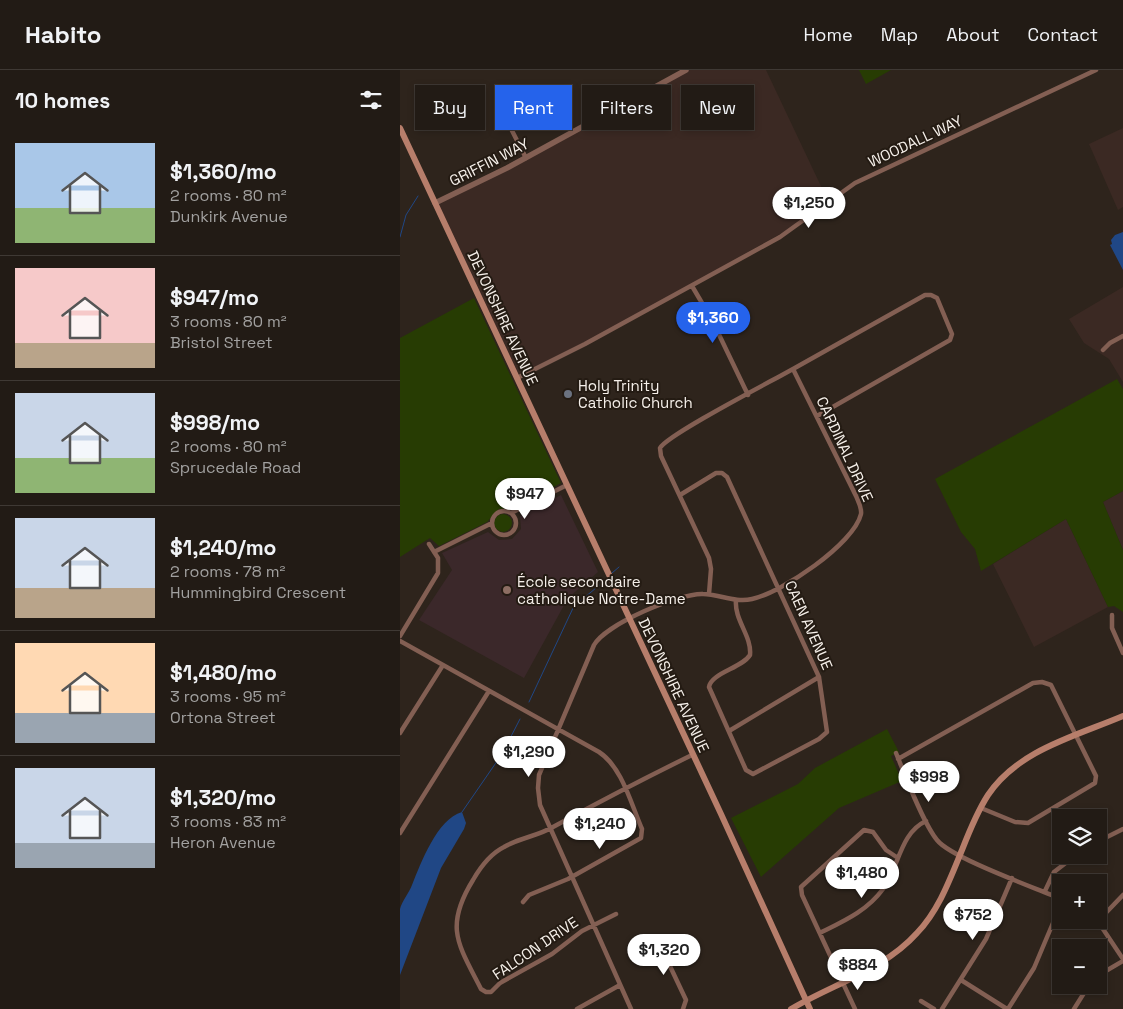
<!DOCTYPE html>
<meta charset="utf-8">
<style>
body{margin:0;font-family:"Space Grotesk",sans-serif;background:#2e2822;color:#f1f3f6;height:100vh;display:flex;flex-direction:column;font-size:19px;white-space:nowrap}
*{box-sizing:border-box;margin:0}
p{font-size:16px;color:#a2a1a0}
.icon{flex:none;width:28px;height:28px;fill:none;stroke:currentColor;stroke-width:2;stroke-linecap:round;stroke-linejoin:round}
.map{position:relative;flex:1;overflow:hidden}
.sheet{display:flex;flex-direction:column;background:#221b15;width:400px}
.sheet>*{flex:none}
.hud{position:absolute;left:15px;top:15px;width:475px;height:45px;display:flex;gap:10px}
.tools{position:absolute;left:652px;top:739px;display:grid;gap:10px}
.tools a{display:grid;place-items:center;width:55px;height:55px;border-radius:0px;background:#221b15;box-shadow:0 2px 8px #0003,0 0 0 1px #3f3934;font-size:25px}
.price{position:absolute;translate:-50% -42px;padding:0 11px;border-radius:18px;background:#fff;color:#222;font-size:16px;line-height:32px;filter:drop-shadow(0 1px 2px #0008)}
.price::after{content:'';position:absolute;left:50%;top:30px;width:15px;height:11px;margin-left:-8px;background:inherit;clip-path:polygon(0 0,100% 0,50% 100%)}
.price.on{background:#2563eb;color:#fff}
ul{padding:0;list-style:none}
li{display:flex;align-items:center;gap:15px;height:125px;padding:0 15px}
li+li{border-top:1px solid #3f3934}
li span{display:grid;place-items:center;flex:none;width:140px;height:100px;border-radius:0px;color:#555}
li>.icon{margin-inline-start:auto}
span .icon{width:60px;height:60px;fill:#fffc;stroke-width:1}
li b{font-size:21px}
h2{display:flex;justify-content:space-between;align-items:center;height:60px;padding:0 15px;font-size:21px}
.chip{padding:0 18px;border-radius:0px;background:#221b15;box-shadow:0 2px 8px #0003,0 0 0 1px #3f3934;font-size:18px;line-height:45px}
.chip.on{background:#2563eb;color:#fff}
header{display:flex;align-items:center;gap:30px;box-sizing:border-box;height:70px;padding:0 25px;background:#221b15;border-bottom:1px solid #3f3934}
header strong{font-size:24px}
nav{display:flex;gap:28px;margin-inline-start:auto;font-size:18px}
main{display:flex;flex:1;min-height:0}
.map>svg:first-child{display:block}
.industrial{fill:#3b2923}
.education{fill:#3b282a}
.green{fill:#273c03}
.water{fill:#204785}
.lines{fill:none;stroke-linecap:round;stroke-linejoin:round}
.stream{stroke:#204785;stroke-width:1}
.minor{stroke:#835f53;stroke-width:4.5}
.tertiary{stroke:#835f53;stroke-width:5.5}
.secondary{stroke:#b77e6b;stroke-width:6}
.worship-dot{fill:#6b7280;stroke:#241b13;stroke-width:2}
.education-dot{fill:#8d6e63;stroke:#241b13;stroke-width:2}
.labels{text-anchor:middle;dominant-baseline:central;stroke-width:4;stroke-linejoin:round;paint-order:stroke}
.street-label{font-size:15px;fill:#f6f0ea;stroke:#241b13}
.poi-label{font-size:15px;fill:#f6f0ea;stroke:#241b13;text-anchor:start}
</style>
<header>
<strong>Habito</strong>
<nav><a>Home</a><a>Map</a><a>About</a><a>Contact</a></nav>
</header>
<main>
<section class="sheet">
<h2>10 homes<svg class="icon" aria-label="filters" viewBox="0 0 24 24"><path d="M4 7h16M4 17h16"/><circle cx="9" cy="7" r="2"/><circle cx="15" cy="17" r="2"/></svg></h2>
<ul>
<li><span style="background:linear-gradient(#a9c7e8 65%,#8fb573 0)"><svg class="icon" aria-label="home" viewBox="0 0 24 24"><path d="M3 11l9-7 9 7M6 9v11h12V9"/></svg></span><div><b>$1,360/mo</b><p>2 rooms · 80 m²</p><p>Dunkirk Avenue</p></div></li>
<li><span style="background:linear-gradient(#f6c9c9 75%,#b9a48a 0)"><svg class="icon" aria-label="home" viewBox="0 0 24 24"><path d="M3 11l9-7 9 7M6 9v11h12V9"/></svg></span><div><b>$947/mo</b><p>3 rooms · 80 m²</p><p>Bristol Street</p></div></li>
<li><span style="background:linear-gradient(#c9d6e8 65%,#8fb573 0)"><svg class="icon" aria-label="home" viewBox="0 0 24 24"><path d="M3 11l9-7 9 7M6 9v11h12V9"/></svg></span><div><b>$998/mo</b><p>2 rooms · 80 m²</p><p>Sprucedale Road</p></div></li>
<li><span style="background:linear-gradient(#c9d6e8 70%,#b9a48a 0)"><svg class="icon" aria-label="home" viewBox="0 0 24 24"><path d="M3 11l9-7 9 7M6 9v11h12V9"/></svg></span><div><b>$1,240/mo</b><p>2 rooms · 78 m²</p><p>Hummingbird Crescent</p></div></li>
<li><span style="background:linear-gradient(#ffd9b3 70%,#9aa5b1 0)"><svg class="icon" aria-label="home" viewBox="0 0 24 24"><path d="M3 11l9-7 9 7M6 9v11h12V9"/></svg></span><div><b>$1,480/mo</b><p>3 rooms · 95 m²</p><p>Ortona Street</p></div></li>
<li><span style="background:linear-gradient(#c9d6e8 75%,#9aa5b1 0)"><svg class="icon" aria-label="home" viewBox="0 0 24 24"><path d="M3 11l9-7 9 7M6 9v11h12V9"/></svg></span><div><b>$1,320/mo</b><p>3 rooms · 83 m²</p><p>Heron Avenue</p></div></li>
</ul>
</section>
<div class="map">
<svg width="723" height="939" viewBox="0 0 723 939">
<rect width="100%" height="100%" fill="#2e241c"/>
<path class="industrial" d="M286 0H366L428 131 403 151 185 274 117 308 35 133Z
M723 58V137L718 140 689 74Z
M723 217V312L709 289 684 273 669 249Z
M723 421V480L703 432Z
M666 449 708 537 634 577 593 494Z"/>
<path class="education" d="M161 425 198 502 168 528 124 608 19 550 52 500 42 483 88 462 99 470 112 469 121 459 120 446Z"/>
<path class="green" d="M459 0H491L466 14Z
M74 228 161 413 115 438 99 439 87 452 39 476 30 468 0 487V268Z
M717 309 723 319V421L703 432 723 480V542L714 536 708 537 666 449 581 501 575 479 561 462 535 409Z
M94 453a9 9 0 1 1 18 0a9 9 0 1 1-18 0Z
M487 659 499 682 491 686 502 711 439 738 361 807 331 748 398 714 415 698Z"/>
<path class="water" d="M723 162V200L710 175 712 174 711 170 715 165Z
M62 742 66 753 64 759 41 798 0 905C0 888 0 854 0 839 2 831 9 823 12 815 21 793 37 749 62 742Z"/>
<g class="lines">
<path class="stream" d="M0 167 6 145 18 126
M212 503 219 497
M129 632 174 536 207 509
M62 742 102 684 120 649"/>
<path class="minor" d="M104 45 126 88
M292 216 312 250 348 325
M703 280 710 273 723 266
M393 299 525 225H531L537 228 552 264 550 270 417 346
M117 308 185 274 380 167 455 113 696 0
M280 425 316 403H322L327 407 419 607 427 662 419 669 353 704 346 700 309 617C311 603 342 598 350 585 352 566 334 550 336 530
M92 453a12 12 0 1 1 24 0a12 12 0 1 1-24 0Z
M111 443 167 415
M34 482 92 453
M712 545V558L723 583
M0 566 38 503V488L29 474
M0 571 199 682C222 697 231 734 242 759L241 768 168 809 129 825 123 832
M329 661 419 607
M0 663 43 595
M496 683C505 705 523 753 537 770 551 788 636 818 661 829
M498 689 633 613 642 612 651 615 696 706 695 713 628 753 615 752 581 738
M0 763 89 621
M699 771 723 759
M645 821 654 802 676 785
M216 844 182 861 152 884 100 913 91 922H86L81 919C58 874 44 857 73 810 81 796 90 784 104 777 119 768 138 766 153 757 199 732 245 708 292 685
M697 850 723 889
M699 850 723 825
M420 863C444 851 467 841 483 819 499 797 500 763 526 751
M267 877 269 894 286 930 283 939
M699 905 723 891
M561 910 607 939
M521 931 534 939
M177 939 220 915
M231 939 140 735 138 718 139 705 194 575C206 554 279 523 303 524 319 524 335 533 352 529 381 523 454 474 461 444 462 438 458 431 456 426L393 299C372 311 268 364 260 378L261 386 309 488 311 499 309 524
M455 939 402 825 401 817 464 760 473 762 486 780 498 788
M542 939 586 869 612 808
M608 939 634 898 661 834
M674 939 689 915"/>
<path class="tertiary" d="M35 133 107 98 286 0"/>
<path class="secondary" d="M0 58 321 744 410 939
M391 939C433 914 484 900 517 863 539 840 550 809 562 780 569 762 577 742 588 725 618 680 676 666 723 646"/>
</g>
<circle class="worship-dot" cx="168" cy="324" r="5"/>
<circle class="education-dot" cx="107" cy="520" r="5"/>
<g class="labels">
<g class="street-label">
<text transform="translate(515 71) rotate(-25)">WOODALL WAY</text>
<text transform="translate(89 92) rotate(-27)">GRIFFIN WAY</text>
<text transform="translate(103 248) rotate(65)">DEVONSHIRE AVENUE</text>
<text transform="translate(445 379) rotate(65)">CARDINAL DRIVE</text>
<text transform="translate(409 555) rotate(66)">CAEN AVENUE</text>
<text transform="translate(274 615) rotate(65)">DEVONSHIRE AVENUE</text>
<text transform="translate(135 878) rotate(-34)">FALCON DRIVE</text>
</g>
<g class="poi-label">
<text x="178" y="315">Holy Trinity<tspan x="178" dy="17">Catholic Church</tspan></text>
<text x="117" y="511">École secondaire<tspan x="117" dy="17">catholique Notre-Dame</tspan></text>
</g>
</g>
</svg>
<div class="tools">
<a><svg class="icon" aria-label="layers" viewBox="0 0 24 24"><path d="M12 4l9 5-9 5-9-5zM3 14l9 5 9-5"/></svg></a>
<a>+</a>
<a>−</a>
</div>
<b class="price" style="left:409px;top:159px">$1,250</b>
<b class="price on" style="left:313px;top:274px">$1,360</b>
<b class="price" style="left:125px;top:450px">$947</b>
<b class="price" style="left:129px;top:708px">$1,290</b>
<b class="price" style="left:529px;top:733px">$998</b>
<b class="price" style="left:200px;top:780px">$1,240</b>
<b class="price" style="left:462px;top:829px">$1,480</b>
<b class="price" style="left:573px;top:871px">$752</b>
<b class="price" style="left:264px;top:906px">$1,320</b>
<b class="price" style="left:458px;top:921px">$884</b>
<div class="hud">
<a class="chip">Buy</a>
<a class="chip on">Rent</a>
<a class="chip">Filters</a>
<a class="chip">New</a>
</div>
</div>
</main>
